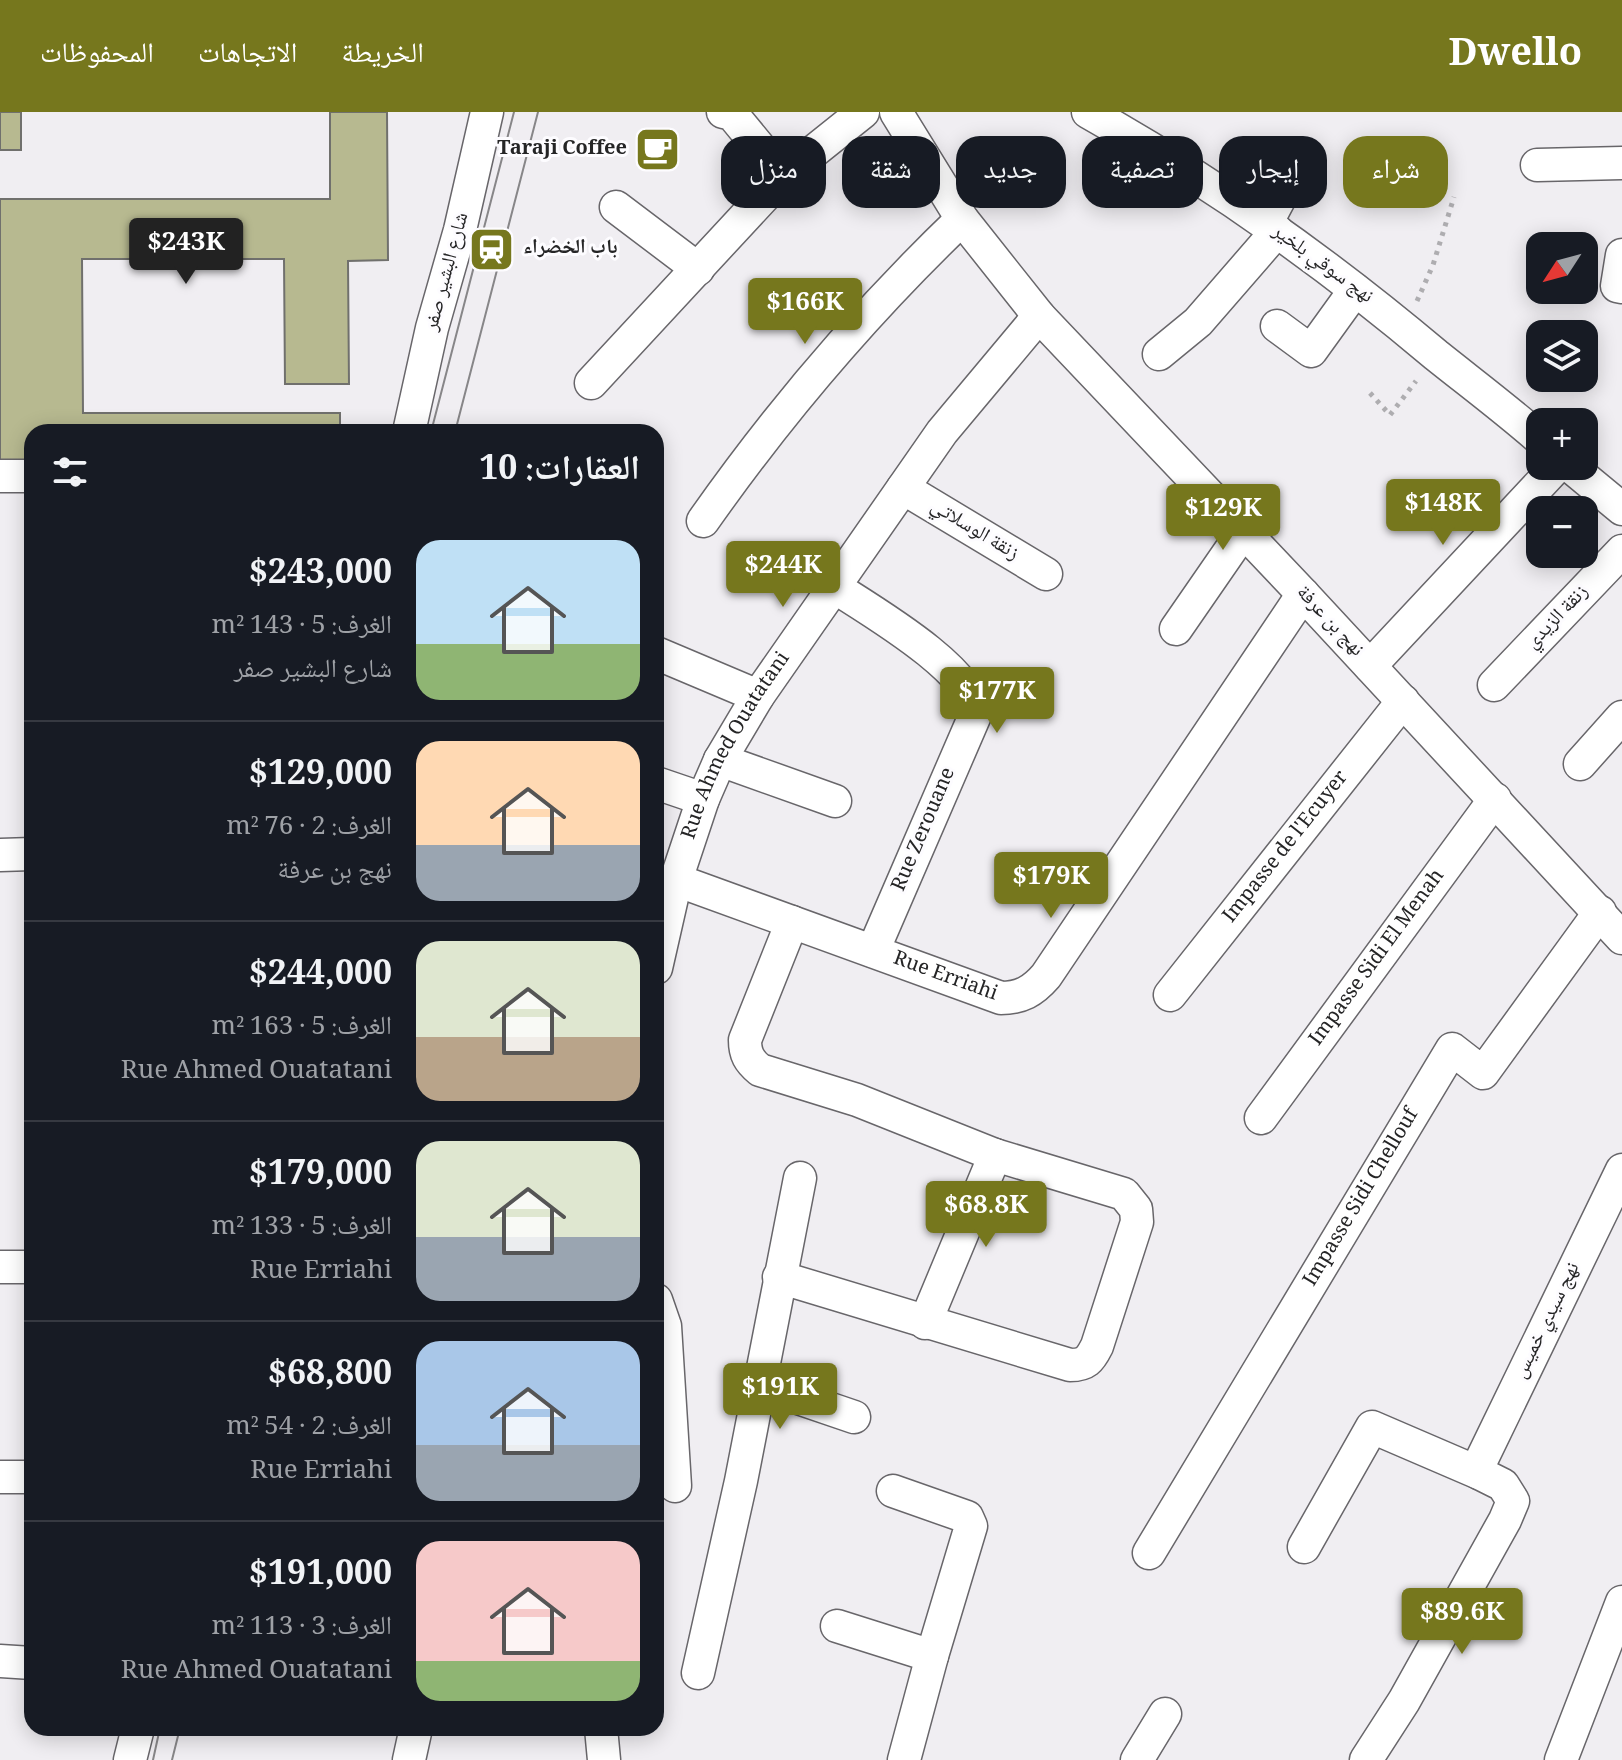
<!DOCTYPE html>
<html lang="ar">
<meta charset="utf-8">
<style>
body{margin:0;font-family:Georgia,"Noto Naskh Arabic",serif;background:#20242c;color:#f1f3f6;direction:rtl;height:100vh;display:flex;flex-direction:column;font-size:30px;white-space:nowrap}
*{box-sizing:border-box;margin:0}
p{font-size:26px;color:#9ea1a6}
.icon{flex:none;width:44px;height:44px;fill:none;stroke:currentColor;stroke-width:2;stroke-linecap:round;stroke-linejoin:round}
.map{position:relative;flex:1;overflow:hidden;direction:ltr}
.sheet{position:absolute;left:24px;top:312px;width:640px;height:1312px;display:flex;flex-direction:column;background:#171b24;border-radius:24px;box-shadow:0 4px 20px #0003;direction:rtl}
.sheet>*{flex:none}
.guide{position:absolute;left:688px;top:24px;width:760px;height:72px;direction:rtl;display:flex;gap:16px}
.needle{width:52px;rotate:234deg}
.controls{position:absolute;left:1526px;top:120px;display:grid;gap:16px}
.controls a{display:grid;place-items:center;width:72px;height:72px;border-radius:16px;background:#171b24;box-shadow:0 4px 20px #0003;font-size:40px}
.price{position:absolute;translate:-50% -68px;padding:0 18px;border-radius:8px;background:#76771d;color:#fff;font-size:26px;line-height:52px;filter:drop-shadow(0 2px 4px #0008)}
.price::after{content:'';position:absolute;left:50%;top:48px;width:24px;height:18px;margin-left:-12px;background:inherit;clip-path:polygon(0 0,100% 0,50% 100%)}
.price.current{background:#222;color:#fff}
ul{padding:0;list-style:none}
li{display:flex;align-items:center;gap:24px;height:200px;padding:0 24px}
li+li{border-top:2px solid #363941}
li span{display:grid;place-items:center;flex:none;width:224px;height:160px;border-radius:24px;color:#555}
li>.icon{margin-inline-start:auto}
span .icon{width:96px;height:96px;fill:#fffc;stroke-width:1}
li b{font-size:34px}
h2{display:flex;justify-content:space-between;align-items:center;height:96px;padding:0 24px;font-size:34px}
.pill{padding:0 28px;border-radius:24px;background:#171b24;box-shadow:0 4px 20px #0003;font-size:28px;line-height:72px}
.pill.current{background:#76771d;color:#fff}
header{display:flex;align-items:center;gap:48px;box-sizing:border-box;height:112px;padding:0 40px;background:#76771d;color:#fff}
header strong{font-size:38px}
nav{display:flex;gap:44px;margin-inline-start:auto;font-size:28px}
.map>svg:first-child{display:block}
.building{fill:#b7b990;stroke:#70706d;stroke-width:2}
.lines{fill:none;stroke-linecap:round;stroke-linejoin:round}
.minor-casing{stroke:#68666a;stroke-width:35}
.path{stroke:#aeadb0;stroke-width:5;stroke-dasharray:4 6;stroke-linecap:butt}
.minor{stroke:#fff;stroke-width:32}
.tram{stroke:#878688;stroke-width:2}
.labels{text-anchor:middle;dominant-baseline:central;stroke-width:6;stroke-linejoin:round;paint-order:stroke}
.poi-label{font-size:20px;font-weight:bold;fill:#252526;stroke:#fdfcff;text-anchor:end}
.street-label{font-size:20px;fill:#252526;stroke:#fdfcff}
</style>
<header>
<strong>Dwello</strong>
<nav><a>الخريطة</a><a>الاتجاهات</a><a>المحفوظات</a></nav>
</header>
<div class="map">
<svg width="1622" height="1648" viewBox="0 0 1622 1648">
<rect width="100%" height="100%" fill="#f0eef2"/>
<path class="building" d="M0 0H21V38H0Z
M330 0H387L388 148 348 149 349 272H285L284 147H82L83 301H340V320H32V349L0 350V87H330Z"/>
<g class="lines">
<defs>
<g id="minor">
<path d="M723 0 732 2 783 64"/>
<path d="M896 0 962 107 1039 204 1303 482 1622 826"/>
<path d="M1088 0C1212 69 1328 152 1436 243 1471 271 1507 298 1540 327"/>
<path d="M1537 53 1622 51"/>
<path d="M616 95 698 157"/>
<path d="M1266 112 1300 48"/>
<path d="M1622 143 1617 174 1622 175"/>
<path d="M1277 214 1311 239 1355 178"/>
<path d="M1159 242 1198 210 1277 119"/>
<path d="M591 271 783 64 863 0"/>
<path d="M409 320 432 216 460 118 487 0"/>
<path d="M1570 354 1622 397"/>
<path d="M0 364H32"/>
<path d="M903 376 1046 462"/>
<path d="M703 409C779 301 866 199 962 107"/>
<path d="M833 474C868 497 974 558 976 601L873 839"/>
<path d="M1176 517 1243 420"/>
<path d="M656 541 758 584"/>
<path d="M1370 554 1557 354"/>
<path d="M1494 573 1622 439"/>
<path d="M720 648 835 689"/>
<path d="M1580 652 1622 605"/>
<path d="M656 671 703 687"/>
<path d="M0 743 32 742"/>
<path id="s1" d="M676 768 1001 886C1021 886 1033 879 1046 864L1303 482"/>
<path id="s2" d="M656 856 676 768 703 687 720 648 758 584 942 320 1039 204"/>
<path id="s3" d="M1170 883 1403 589"/>
<path id="s4" d="M1261 1006 1495 687"/>
<path d="M0 1155H32"/>
<path d="M779 1165 1070 1253C1086 1253 1090 1248 1097 1234L1137 1110 1136 1097 1124 1082 995 1043 857 988 760 958C749 949 745 942 745 928L792 810"/>
<path d="M656 1188 665 1214 675 1374"/>
<path d="M925 1211 995 1043"/>
<path d="M760 1273 854 1305"/>
<path d="M1479 1361 1478 1355 1622 1058"/>
<path d="M0 1365H32"/>
<path d="M893 1379 967 1405 971 1414 932 1544 904 1648"/>
<path d="M1304 1435 1372 1315 1479 1361 1503 1373 1513 1389 1505 1408 1404 1589 1366 1648"/>
<path id="s5" d="M1149 1441 1452 937 1483 961 1600 800"/>
<path d="M837 1514 932 1544"/>
<path d="M0 1549 32 1551"/>
<path d="M698 1561 741 1369 800 1066"/>
<path d="M601 1616 604 1648"/>
<path d="M130 1648 138 1616"/>
<path d="M409 1648 416 1616"/>
<path d="M1137 1648 1165 1602"/>
<path d="M1561 1648 1622 1490"/>
</g>
</defs>
<use href="#minor" class="minor-casing"/>
<path class="path" d="M1417 189 1433 153 1454 85
M1370 281 1390 303 1416 269"/>
<use href="#minor" class="minor"/>
<path class="tram" d="M431 320 514 0
M455 320 538 0
M153 1648 160 1616
M172 1648 180 1616"/>
</g>
<defs>
<symbol id="cafe-square" viewBox="-11 -11 22 22"><rect x="-9" y="-9" width="18" height="18" rx="4" fill="#76771d" stroke="#fdfcff"/><path d="M-5.5-4.5H6V0H3Q3 3.5 0 3.5H-2.5Q-5.5 3.5-5.5 0ZM3-3.2v2h1.7v-2ZM-6 4.5H4V6H-6Z" fill="#fff"/></symbol>
<symbol id="station-square" viewBox="-11 -11 22 22"><rect x="-9" y="-9" width="18" height="18" rx="4" fill="#76771d" stroke="#fdfcff"/><path d="M-3-6H3Q5-6 5-4V2Q5 4 3 4L4.5 6H3L1.5 4h-3L-3 6H-4.5L-3 4Q-5 4-5 2V-4Q-5-6-3-6ZM-3.5-4v3h7v-3ZM-3.5 1v1.5H-2V1ZM2 1v1.5H3.5V1Z" fill="#fff"/></symbol>
</defs>
<g fill-rule="evenodd">
<use href="#cafe-square" x="632" y="12" width="51" height="51"/>
<use href="#station-square" x="466" y="112" width="51" height="51"/>
</g>
<g class="labels">
<g class="poi-label">
<text x="627" y="38">Taraji Coffee</text>
<text x="523" y="137" text-anchor="start">باب الخضراء</text>
</g>
<g class="street-label">
<text transform="translate(1322 153) rotate(36)">نهج سوقي بلخير</text>
<text transform="translate(448 160) rotate(-75)">شارع البشير صفر</text>
<text transform="translate(974 419) rotate(31)">زنقة الوسلاتي</text>
<text transform="translate(1558 506) rotate(-46)">زنقة الزيدي</text>
<text transform="translate(1329 510) rotate(47)">نهج بن عرفة</text>
<text stroke="none"><textPath href="#s2" startOffset="238">Rue Ahmed Ouatatani</textPath></text>
<text transform="translate(925 718) rotate(-67)">Rue Zerouane</text>
<text stroke="none"><textPath href="#s3" startOffset="188">Impasse de l'Ecuyer</textPath></text>
<text stroke="none"><textPath href="#s4" startOffset="198">Impasse Sidi El Menah</textPath></text>
<text stroke="none"><textPath href="#s1" startOffset="286">Rue Erriahi</textPath></text>
<text stroke="none"><textPath href="#s5" startOffset="414">Impasse Sidi Chellouf</textPath></text>
<text transform="translate(1548 1209) rotate(-64)">نهج سيدي خميس</text>
</g>
</g>
</svg>
<div class="controls">
<a><svg class="needle" viewBox="-14 -14 28 28"><path d="M0-13l5 13h-10z" fill="#e53935"/><path d="M0 13l5-13h-10z" fill="#9ea1a6"/></svg></a>
<a><svg class="icon" aria-label="layers" viewBox="0 0 24 24"><path d="M12 4l9 5-9 5-9-5zM3 14l9 5 9-5"/></svg></a>
<a>+</a>
<a>−</a>
</div>
<b class="price current" style="left:186px;top:174px">$243K</b>
<b class="price" style="left:805px;top:234px">$166K</b>
<b class="price" style="left:1443px;top:435px">$148K</b>
<b class="price" style="left:1223px;top:440px">$129K</b>
<b class="price" style="left:783px;top:497px">$244K</b>
<b class="price" style="left:997px;top:623px">$177K</b>
<b class="price" style="left:1051px;top:808px">$179K</b>
<b class="price" style="left:986px;top:1137px">$68.8K</b>
<b class="price" style="left:780px;top:1319px">$191K</b>
<b class="price" style="left:1462px;top:1544px">$89.6K</b>
<div class="guide">
<a class="pill current">شراء</a>
<a class="pill">إيجار</a>
<a class="pill">تصفية</a>
<a class="pill">جديد</a>
<a class="pill">شقة</a>
<a class="pill">منزل</a>
</div>
<section class="sheet">
<h2>العقارات: 10<svg class="icon" aria-label="filters" viewBox="0 0 24 24"><path d="M4 7h16M4 17h16"/><circle cx="9" cy="7" r="2"/><circle cx="15" cy="17" r="2"/></svg></h2>
<ul>
<li><span style="background:linear-gradient(#bfe0f5 65%,#8fb573 0)"><svg class="icon" aria-label="home" viewBox="0 0 24 24"><path d="M3 11l9-7 9 7M6 9v11h12V9"/></svg></span><div><b>$243,000</b><p>الغرف: 5 · 143 m²</p><p>شارع البشير صفر</p></div></li>
<li><span style="background:linear-gradient(#ffd9b3 65%,#9aa5b1 0)"><svg class="icon" aria-label="home" viewBox="0 0 24 24"><path d="M3 11l9-7 9 7M6 9v11h12V9"/></svg></span><div><b>$129,000</b><p>الغرف: 2 · 76 m²</p><p>نهج بن عرفة</p></div></li>
<li><span style="background:linear-gradient(#dfe7d0 60%,#b9a48a 0)"><svg class="icon" aria-label="home" viewBox="0 0 24 24"><path d="M3 11l9-7 9 7M6 9v11h12V9"/></svg></span><div><b>$244,000</b><p>الغرف: 5 · 163 m²</p><p>Rue Ahmed Ouatatani</p></div></li>
<li><span style="background:linear-gradient(#dfe7d0 60%,#9aa5b1 0)"><svg class="icon" aria-label="home" viewBox="0 0 24 24"><path d="M3 11l9-7 9 7M6 9v11h12V9"/></svg></span><div><b>$179,000</b><p>الغرف: 5 · 133 m²</p><p>Rue Erriahi</p></div></li>
<li><span style="background:linear-gradient(#a9c7e8 65%,#9aa5b1 0)"><svg class="icon" aria-label="home" viewBox="0 0 24 24"><path d="M3 11l9-7 9 7M6 9v11h12V9"/></svg></span><div><b>$68,800</b><p>الغرف: 2 · 54 m²</p><p>Rue Erriahi</p></div></li>
<li><span style="background:linear-gradient(#f6c9c9 75%,#8fb573 0)"><svg class="icon" aria-label="home" viewBox="0 0 24 24"><path d="M3 11l9-7 9 7M6 9v11h12V9"/></svg></span><div><b>$191,000</b><p>الغرف: 3 · 113 m²</p><p>Rue Ahmed Ouatatani</p></div></li>
</ul>
</section>
</div>
